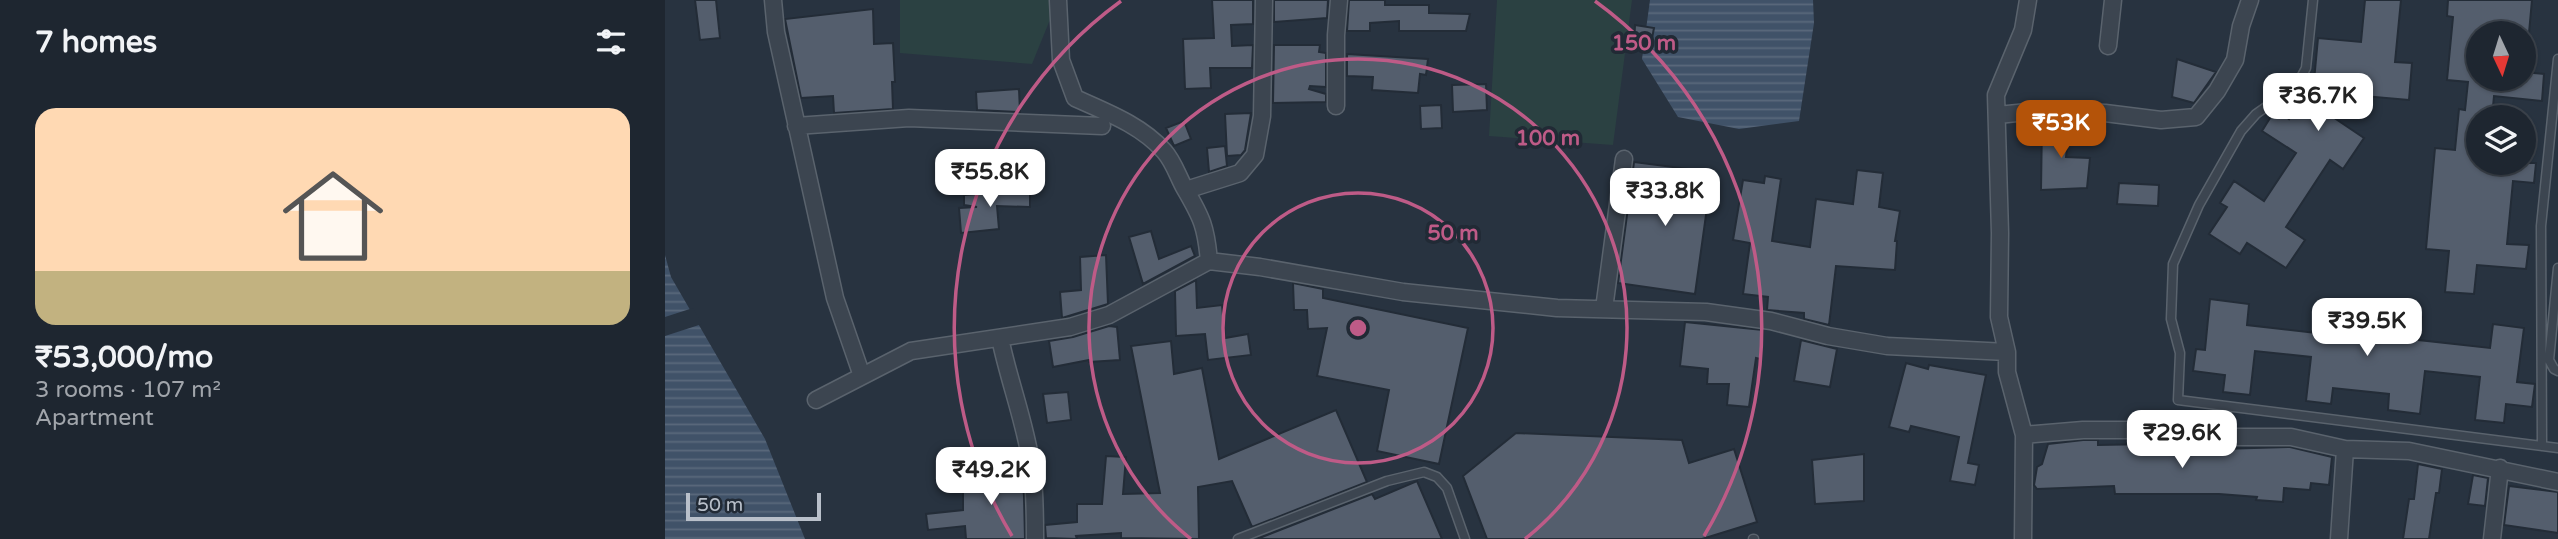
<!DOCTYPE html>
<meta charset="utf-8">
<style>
body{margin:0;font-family:"Varela Round",sans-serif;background:#2b323c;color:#f1f3f6;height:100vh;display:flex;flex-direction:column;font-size:26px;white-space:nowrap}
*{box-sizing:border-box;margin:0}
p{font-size:23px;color:#a1a5ab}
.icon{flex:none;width:38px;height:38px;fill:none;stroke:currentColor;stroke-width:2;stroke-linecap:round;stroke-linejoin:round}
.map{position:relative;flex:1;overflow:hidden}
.drawer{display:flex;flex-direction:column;background:#1e2630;width:665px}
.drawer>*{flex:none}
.needle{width:46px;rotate:176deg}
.tools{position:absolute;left:1801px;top:21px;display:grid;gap:14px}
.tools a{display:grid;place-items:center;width:70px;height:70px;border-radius:50%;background:#1e2630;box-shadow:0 2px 5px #0004,0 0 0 2px #3c434c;font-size:35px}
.scale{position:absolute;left:21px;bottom:18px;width:135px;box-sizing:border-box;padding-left:7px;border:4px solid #b9c0ca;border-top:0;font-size:19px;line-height:24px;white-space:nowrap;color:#b9c0ca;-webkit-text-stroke:5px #212a35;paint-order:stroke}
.price{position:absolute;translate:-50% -60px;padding:0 16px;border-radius:14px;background:#fff;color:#222;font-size:23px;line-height:46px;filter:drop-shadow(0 2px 4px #0008)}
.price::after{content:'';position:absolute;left:50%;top:42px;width:21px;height:16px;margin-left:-10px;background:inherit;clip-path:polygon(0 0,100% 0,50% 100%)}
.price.active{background:#b45309;color:#fff}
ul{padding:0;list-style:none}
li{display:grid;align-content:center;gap:14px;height:371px;padding:0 35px}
li span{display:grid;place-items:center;height:217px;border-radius:21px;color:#555}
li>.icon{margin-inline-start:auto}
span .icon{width:126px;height:126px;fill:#fffc;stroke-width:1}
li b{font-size:30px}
h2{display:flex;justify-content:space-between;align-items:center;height:84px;padding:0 35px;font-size:30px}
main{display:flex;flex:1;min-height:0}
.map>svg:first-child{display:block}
.pitch{fill:#2b4142}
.water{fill:url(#water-rules)}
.pier{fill:#283340}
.building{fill:#545e6d;stroke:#232c37;stroke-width:2}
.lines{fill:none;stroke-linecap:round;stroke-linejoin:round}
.lane-casing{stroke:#5a636d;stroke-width:11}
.street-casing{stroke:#5a636d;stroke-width:19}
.lane{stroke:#3c4550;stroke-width:8}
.street{stroke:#3c4550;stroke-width:16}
.ring{fill:none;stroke:#be5b87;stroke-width:3.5}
.centre{fill:#be5b87;stroke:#212a35;stroke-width:3.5}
.ring-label{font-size:21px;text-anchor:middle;font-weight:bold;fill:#be5b87;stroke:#212a35;stroke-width:7;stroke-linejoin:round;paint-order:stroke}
</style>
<main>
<section class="drawer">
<h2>7 homes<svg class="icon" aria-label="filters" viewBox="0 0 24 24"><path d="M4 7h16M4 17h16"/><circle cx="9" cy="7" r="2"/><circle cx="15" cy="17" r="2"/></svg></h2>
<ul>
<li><span style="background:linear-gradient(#ffd9b3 75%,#c2b280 0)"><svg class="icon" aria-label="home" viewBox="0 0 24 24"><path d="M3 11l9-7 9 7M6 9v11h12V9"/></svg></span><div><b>₹53,000/mo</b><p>3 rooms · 107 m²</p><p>Apartment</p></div></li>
</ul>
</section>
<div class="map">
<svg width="1893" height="539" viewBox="0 0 1893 539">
<defs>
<pattern id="water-rules" width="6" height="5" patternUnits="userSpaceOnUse" patternTransform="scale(1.75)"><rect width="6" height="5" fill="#405268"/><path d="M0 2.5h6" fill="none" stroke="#5a697c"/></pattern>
</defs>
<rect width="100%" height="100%" fill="#283340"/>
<path class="pitch" d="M235 0H393L367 64 235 53Z
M832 0H967L948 145 824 136Z"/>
<path class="water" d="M985 0H1148L1149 23 1134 121 1074 129 1013 117 977 59Z
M0 255 6 277 100 439 140 539H0Z"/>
<path class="pier" d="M28 308 37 324 0 336V317Z"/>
<path class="building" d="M30 0H51L55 38 35 40Z
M547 0H588V24L566 25 567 46 588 45 587 68H545L546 88 520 89 518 39 549 38Z
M609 0H663L662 18 609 22Z
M684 0H720V5H764V13L805 14 801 31H734V21L705 23V31H682Z
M1700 0H1736L1730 62 1747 63 1744 100 1699 96 1698 106 1644 101 1699 138 1678 169 1665 160 1621 227 1640 240 1621 268 1582 243 1575 254 1544 234 1562 207 1555 203 1569 181 1599 201 1631 153 1597 131 1610 110 1624 119 1649 81 1653 38 1696 42Z
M1783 0H1867L1864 33H1813V79H1858V72L1879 74 1877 101 1829 96 1827 117H1813V163H1871L1869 183 1848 181 1842 244 1864 245 1861 269 1812 265 1809 294 1780 292 1784 251 1761 249 1770 148 1790 150 1794 109 1800 110 1803 82 1782 80 1788 17 1782 16Z
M208 9 209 44 228 43 230 82H227L228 109 169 113 168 96 136 98 120 19Z
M970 25 989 28 985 49 969 47Z
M609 45H655L654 52 661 53V87L645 86 644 89 661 94V102L608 103Z
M682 54 763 59 761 75 755 74 753 93 707 90 708 77 682 76Z
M1512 59 1551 72 1529 103 1507 97Z
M821 84 822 110 788 112 787 85Z
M354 89 355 112 312 110 311 92Z
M776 105 777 128 756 129 755 106Z
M586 113 580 150 576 155 562 156 560 114Z
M519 121 526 139 509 146 501 128Z
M1377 121 1405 125 1401 157 1425 158 1422 188 1376 190Z
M560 146 562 166 544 172 542 148Z
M969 162 1047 172 1030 294 953 283Z
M1192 170 1218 173 1214 207 1235 211 1230 241H1232L1230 270 1171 266 1164 325 1139 319V313L1102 310 1103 297 1078 294 1085 243 1068 240 1078 180 1099 183 1100 176 1116 179 1107 241 1145 247 1151 199 1188 204Z
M1454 183 1494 185 1493 206 1452 204Z
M336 189 365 190V207L332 206 334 229 296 233 294 208 312 207 299 205V195L336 192Z
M486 231 494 259 526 246 530 256 478 284 464 237Z
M441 255 443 304 397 318 395 292 416 290 415 257Z
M531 280 532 308 557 305 560 338 583 334 586 355 543 360 540 334 511 336 510 291Z
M628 283 658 289V298L803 328 774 464 712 451 724 390 652 376 662 328 643 329 642 310H629Z
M1545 299 1584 304 1582 325 1659 334 1661 311 1721 318 1722 313 1757 317 1754 340 1825 348 1828 324 1859 328 1852 382 1870 384 1867 407 1841 404 1839 423 1810 420 1815 377 1760 371 1755 414 1723 410 1724 394 1668 388 1666 404 1641 401 1646 357 1590 351 1585 395 1558 392 1560 375 1528 371 1531 349 1540 350Z
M1020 322 1098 330 1095 359 1091 358 1084 407 1062 405 1064 384H1042L1043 369 1015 366Z
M444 326 452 327 455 360 424 362V360L388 367 384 341 408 337Z
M1136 340 1172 349 1165 387 1129 381Z
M506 341 509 374 537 368 554 459 671 410 702 482 587 527 567 481 533 487 534 539 456 538V533L411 536 412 539 381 538 380 525 412 522V504H437L441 456 461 457 458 494 495 493 466 346Z
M1241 363 1263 369 1264 365 1321 375 1303 463 1314 465 1310 485 1285 481 1294 437 1246 426 1244 432 1224 427Z
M403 392 406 420 382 423 378 394Z
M851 433 1017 440 1024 463 1069 449 1092 522 1037 539H822L798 476Z
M1418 440H1433V445L1486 444 1493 445 1494 450 1555 452V449L1625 447 1667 457 1664 485 1646 483 1645 490 1619 488 1618 502 1591 500 1592 497 1554 494H1450L1449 486 1372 489 1369 485 1372 467 1377 464 1383 444Z
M1199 454V501L1150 504 1147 460Z
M355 458 359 496 360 539H301L300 526 263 530 261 514 298 510V492H327L326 459Z
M1753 464 1777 469 1774 493H1771L1764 539H1738L1744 499H1749Z
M1808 475 1823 478 1820 506 1803 504Z
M752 481 777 539H592L707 494 710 499Z
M1844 486 1893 492V533L1839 525Z"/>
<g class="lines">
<defs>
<path id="lane" d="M1648 0 1641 68 1632 85 1591 114 1576 131 1534 205 1508 264 1506 319 1515 353 1513 400 1893 448
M1893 268 1884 360 1889 369 1893 371
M1877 446 1876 226 1893 59
M573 539 722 481 759 472 772 477 782 488 800 539
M1088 539H1089"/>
<path id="street" d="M108 0 111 32 170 298 197 376
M393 0 396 60 410 98C441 112 476 125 499 151 509 162 513 177 520 189 537 218 541 227 544 261
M1443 46 1448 0
M671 106V35L674 0
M1333 115 1381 110 1440 113 1496 120 1531 117 1552 91 1570 60 1576 26 1585 0
M131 126 244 118 437 126
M521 190 575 173 590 155 597 116 599 0
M939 309 959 159
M335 338C344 382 361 424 367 469 370 492 370 516 370 539
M151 400 246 351 405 327 444 315 544 261 595 267 738 292 892 308 1041 312 1106 321 1163 336 1222 346 1342 352
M1359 435 1342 372V352L1334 317 1335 233 1331 95 1358 30 1363 0
M1358 539 1359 435 1418 430H1467L1512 437H1626L1680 449 1744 451 1893 482
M1674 539 1680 449
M1827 539 1835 468"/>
</defs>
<use href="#lane" class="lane-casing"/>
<use href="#street" class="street-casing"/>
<use href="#lane" class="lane"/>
<use href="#street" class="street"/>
</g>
<g class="ring">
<circle cx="693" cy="328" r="135"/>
<path d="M526 539A269 269 0 1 1 860 539"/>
<path d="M347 536A404 404 0 0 1 456 1M930 1A404 404 0 0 1 1039 536"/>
</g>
<circle cx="693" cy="328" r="10" class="centre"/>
<g class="ring-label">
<text x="979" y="50">150 m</text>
<text x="883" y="145">100 m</text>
<text x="788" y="240">50 m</text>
</g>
</svg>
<div class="tools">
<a><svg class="needle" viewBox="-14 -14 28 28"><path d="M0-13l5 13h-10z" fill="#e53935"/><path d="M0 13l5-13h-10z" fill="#a1a5ab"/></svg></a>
<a><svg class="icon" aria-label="layers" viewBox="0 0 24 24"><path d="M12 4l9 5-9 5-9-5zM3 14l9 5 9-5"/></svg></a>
</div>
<div class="scale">50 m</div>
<b class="price" style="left:1653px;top:133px">₹36.7K</b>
<b class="price active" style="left:1396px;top:160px">₹53K</b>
<b class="price" style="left:325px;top:209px">₹55.8K</b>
<b class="price" style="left:1000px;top:228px">₹33.8K</b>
<b class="price" style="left:1702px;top:358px">₹39.5K</b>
<b class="price" style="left:1517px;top:470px">₹29.6K</b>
<b class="price" style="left:326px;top:507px">₹49.2K</b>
</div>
</main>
